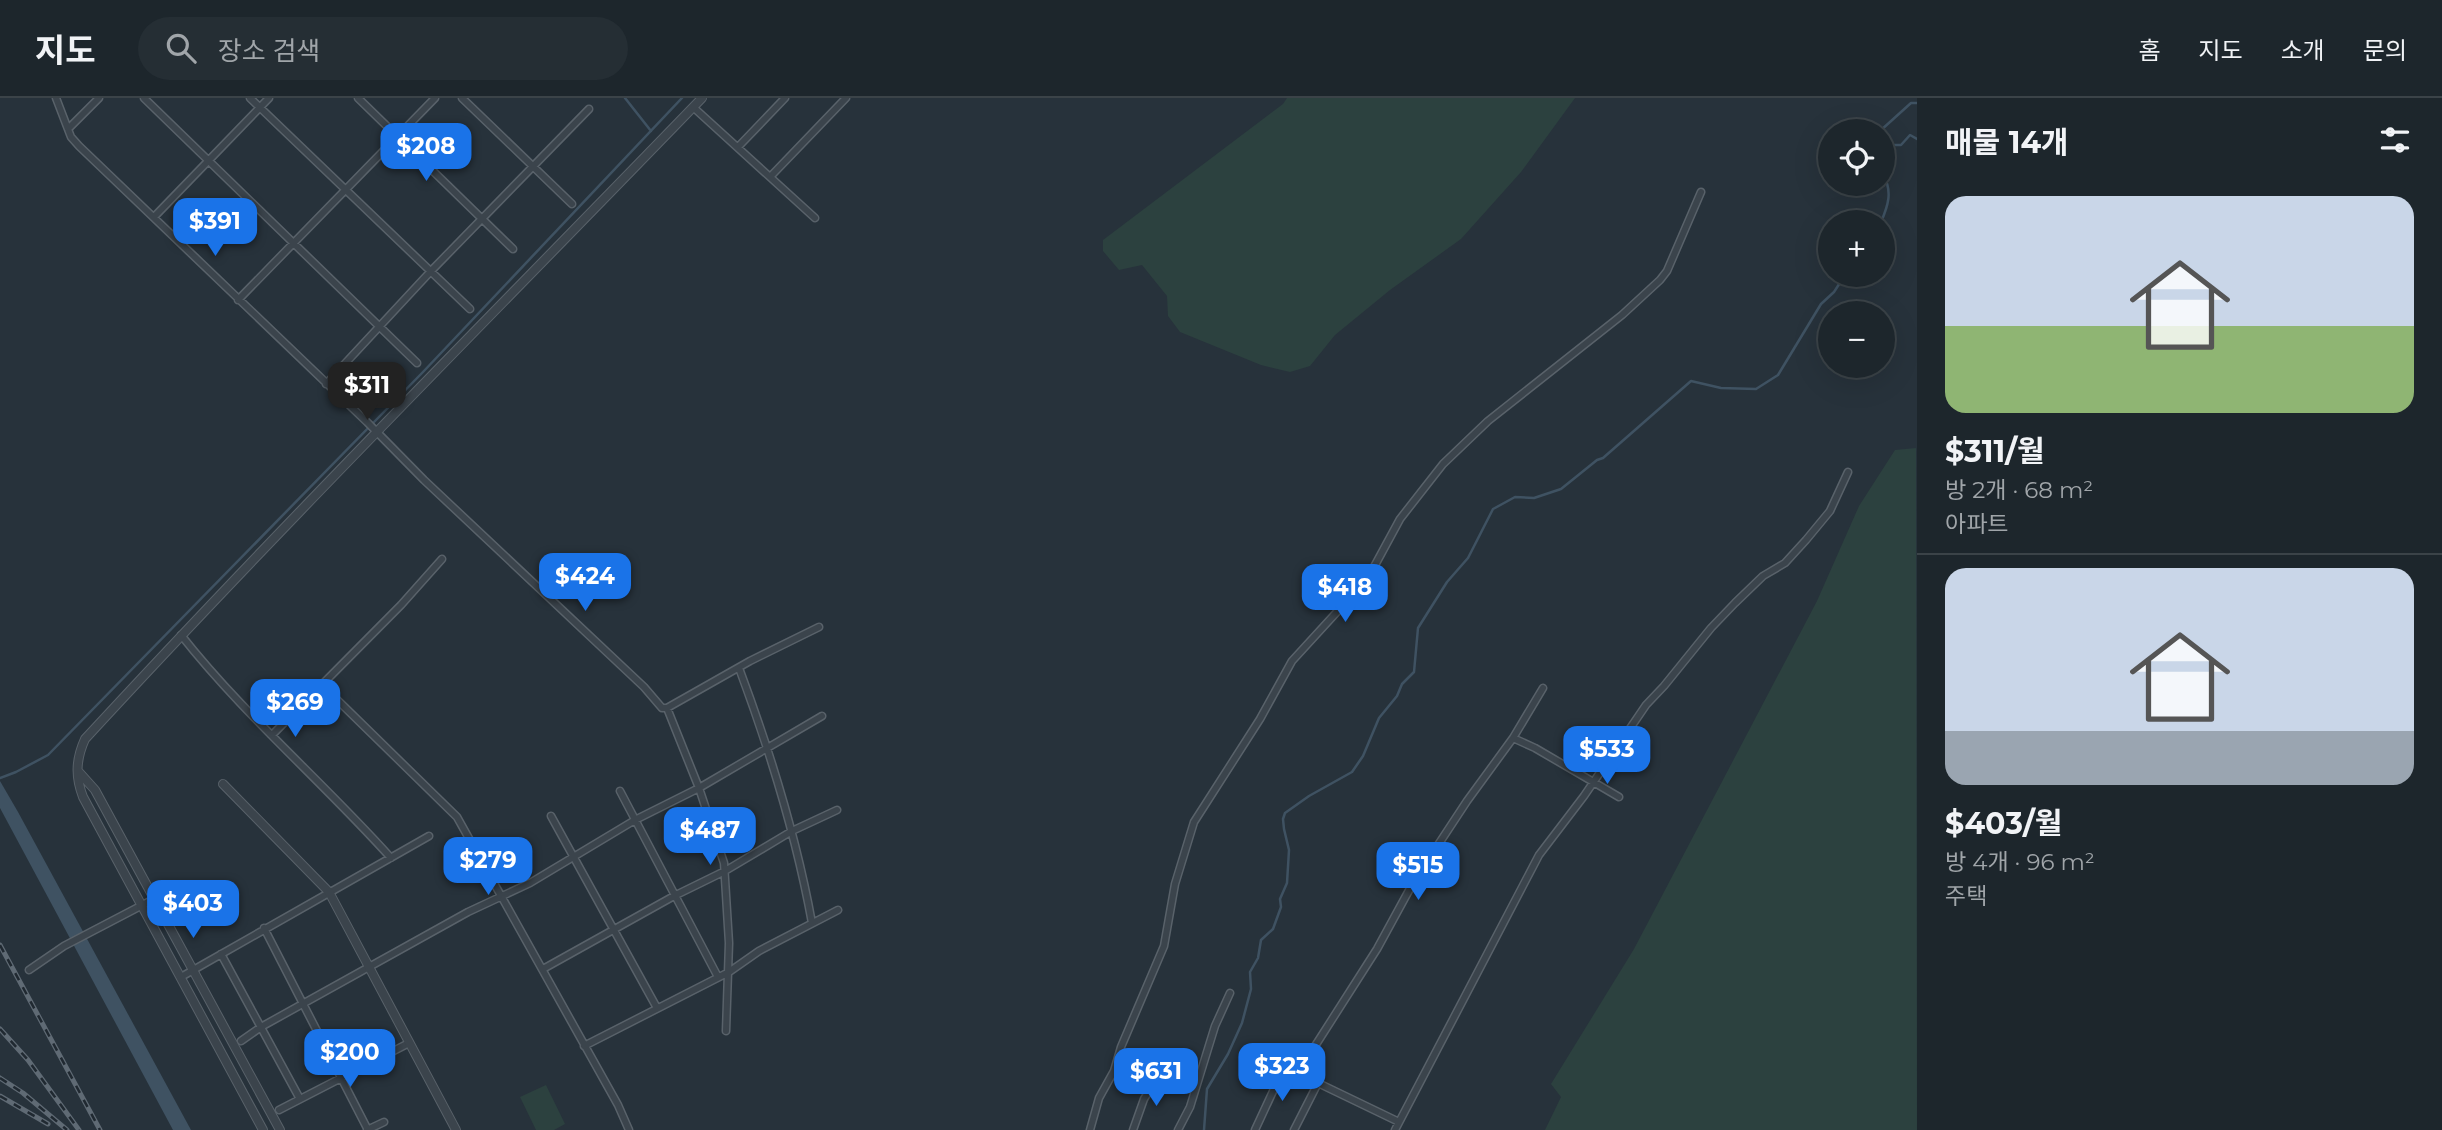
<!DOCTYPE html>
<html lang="ko">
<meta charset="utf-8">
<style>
body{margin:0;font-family:Montserrat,"Noto Sans KR",sans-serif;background:#252e34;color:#f1f3f6;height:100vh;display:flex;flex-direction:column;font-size:26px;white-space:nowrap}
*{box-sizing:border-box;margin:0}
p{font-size:23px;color:#a0a5a9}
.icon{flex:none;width:38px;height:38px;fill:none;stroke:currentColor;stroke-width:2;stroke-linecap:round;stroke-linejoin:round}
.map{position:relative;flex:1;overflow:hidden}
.side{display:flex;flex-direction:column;background:#1d262c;width:525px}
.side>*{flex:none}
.buttons{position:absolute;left:1818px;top:21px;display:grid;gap:14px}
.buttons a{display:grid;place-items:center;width:77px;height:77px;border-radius:50%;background:#1d262c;box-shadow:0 7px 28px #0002,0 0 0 2px #3b4348;font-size:35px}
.price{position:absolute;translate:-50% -60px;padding:0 16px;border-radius:14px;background:#1a73e8;color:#fff;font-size:23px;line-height:46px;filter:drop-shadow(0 2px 4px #0008)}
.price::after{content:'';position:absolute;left:50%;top:42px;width:21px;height:16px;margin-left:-10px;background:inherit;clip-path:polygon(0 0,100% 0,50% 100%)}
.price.active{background:#222;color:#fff}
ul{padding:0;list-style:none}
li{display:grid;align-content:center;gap:14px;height:371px;padding:0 28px}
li+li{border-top:2px solid #3b4348}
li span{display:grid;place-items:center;height:217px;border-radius:21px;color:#555}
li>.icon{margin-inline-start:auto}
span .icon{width:126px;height:126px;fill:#fffc;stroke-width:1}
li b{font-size:30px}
h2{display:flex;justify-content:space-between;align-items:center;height:84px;padding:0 28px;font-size:30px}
header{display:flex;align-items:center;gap:42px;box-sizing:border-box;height:98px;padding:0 35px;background:#1d262c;border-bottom:2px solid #3b4348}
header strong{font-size:33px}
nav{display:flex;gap:38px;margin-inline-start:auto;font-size:24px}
.search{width:490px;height:63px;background:#252e34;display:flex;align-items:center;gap:18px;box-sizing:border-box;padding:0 24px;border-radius:38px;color:#a0a5a9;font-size:26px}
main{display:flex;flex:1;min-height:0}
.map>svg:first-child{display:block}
.green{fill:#2c413f}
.water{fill:#3f5262}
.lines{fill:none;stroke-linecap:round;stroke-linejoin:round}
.stream{stroke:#3f5262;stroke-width:2.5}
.minor-casing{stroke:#59626a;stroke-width:9}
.tertiary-casing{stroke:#59626a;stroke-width:10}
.minor{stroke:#3b444c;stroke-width:6}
.tertiary{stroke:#3b444c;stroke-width:8}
.rail-casing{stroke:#5f6a74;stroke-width:5}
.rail{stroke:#202931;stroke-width:2.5;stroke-dasharray:8;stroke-linecap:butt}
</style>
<header>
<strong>지도</strong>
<div class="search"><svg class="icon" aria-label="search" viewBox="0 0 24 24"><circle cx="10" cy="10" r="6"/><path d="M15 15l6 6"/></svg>장소 검색</div>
<nav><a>홈</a><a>지도</a><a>소개</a><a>문의</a></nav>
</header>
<main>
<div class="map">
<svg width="1917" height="1032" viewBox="0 0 1917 1032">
<rect width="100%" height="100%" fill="#27323b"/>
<path class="green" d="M1287 0H1575L1521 74 1461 141 1390 192 1335 237 1310 268 1290 274 1261 267 1180 234 1168 218 1167 198 1142 167 1119 172 1103 153V142L1283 6Z
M1916 350 1917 1032H1545L1561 999 1551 986 1634 851 1817 503 1859 408 1895 352Z
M546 987 565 1026 554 1032H536L520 999Z"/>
<path class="water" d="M0 683 18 714 191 1032H173L0 710Z"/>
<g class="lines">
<path class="stream" d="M625 0 651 33
M1880 33 1911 5H1917
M1883 44 1893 47H1901L1910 37 1917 41
M1881 124C1888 108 1893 93 1883 77
M0 680 16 674 48 657 423 274 682 0
M1204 1032 1207 991 1228 956 1242 925 1251 891 1250 874 1258 860 1261 842 1273 831 1281 809 1280 801 1287 785 1289 752 1284 731 1283 721 1285 715 1309 698 1352 674 1363 658 1379 620 1397 598 1402 586 1414 574 1418 530 1447 484 1468 460 1493 411 1515 399 1534 400 1561 391 1597 362 1603 360 1691 283 1721 290 1756 291 1778 277 1821 206 1834 194 1845 177"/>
<defs>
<path id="minor" d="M56 0 71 39 79 48 367 324 424 382 644 589 662 610H667L750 563 819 529
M144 0 417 265
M250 0 470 211
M358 0 513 151
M462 0 572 106
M693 9 815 120
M68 31 99 0
M738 49 785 0
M770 79 846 0
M154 119 269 0
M238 202 435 0
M326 286 431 173 589 11
M181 537C244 617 323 684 391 760
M739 570C770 653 796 737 812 825
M322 587 457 719 618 1007 629 1032
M667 610 699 690 724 765 729 845 726 933
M272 637 401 507 442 461
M1513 640 1543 590
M620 693 718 879
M551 718 657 910
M264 830 368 1032
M221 856 300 1001
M543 871 674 798 725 773 792 733 837 712
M29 872 64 848 154 801
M181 879 429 738
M241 943 261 929 468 814 530 785 635 722 699 690 822 618
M584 948 729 874 759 853 838 812
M279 1012 409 945
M1399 1024 1318 985 1305 968 1308 959 1377 851 1413 785 1467 703 1513 640 1535 650 1619 699
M367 1032 384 1024
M1090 1032 1099 1000 1114 973 1121 949 1164 848 1175 786 1194 724 1260 621 1292 563 1368 480 1400 421 1443 366 1488 323 1622 217 1660 182 1667 173 1701 94
M1133 1032 1144 1001 1159 977
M1178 1032 1190 1009 1215 928 1230 895
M1255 1032 1281 976 1287 969 1305 968
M1294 1032 1318 985
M1395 1032 1539 757 1584 698 1646 607 1664 588 1711 530 1735 505 1763 478 1785 465 1806 442 1830 413 1848 374"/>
<path id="tertiary" d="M78 673 95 692 280 1032
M223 686 329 794 456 1032
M263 1032 83 699C75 678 76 661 85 641 286 423 496 213 702 0"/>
</defs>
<use href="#minor" class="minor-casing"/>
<use href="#tertiary" class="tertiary-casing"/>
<use href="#minor" class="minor"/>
<use href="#tertiary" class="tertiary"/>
<defs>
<path id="rail" d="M0 847 100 1032
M0 931 28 962 79 1032
M0 980 23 995 67 1032
M0 998 48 1026"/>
</defs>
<use href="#rail" class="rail-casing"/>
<use href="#rail" class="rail"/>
</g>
</svg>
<div class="buttons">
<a><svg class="icon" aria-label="locate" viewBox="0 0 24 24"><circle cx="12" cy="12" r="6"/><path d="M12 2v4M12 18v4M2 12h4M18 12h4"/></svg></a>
<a>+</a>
<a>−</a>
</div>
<b class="price" style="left:426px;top:85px">$208</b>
<b class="price" style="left:215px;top:160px">$391</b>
<b class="price active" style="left:367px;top:324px">$311</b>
<b class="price" style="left:585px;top:515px">$424</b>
<b class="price" style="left:1345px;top:526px">$418</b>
<b class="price" style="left:295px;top:641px">$269</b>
<b class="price" style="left:1607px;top:688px">$533</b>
<b class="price" style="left:710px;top:769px">$487</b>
<b class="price" style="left:488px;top:799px">$279</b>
<b class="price" style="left:1418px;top:804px">$515</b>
<b class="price" style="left:193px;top:842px">$403</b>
<b class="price" style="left:350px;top:991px">$200</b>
<b class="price" style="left:1282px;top:1005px">$323</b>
<b class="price" style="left:1156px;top:1010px">$631</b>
</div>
<section class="side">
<h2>매물 14개<svg class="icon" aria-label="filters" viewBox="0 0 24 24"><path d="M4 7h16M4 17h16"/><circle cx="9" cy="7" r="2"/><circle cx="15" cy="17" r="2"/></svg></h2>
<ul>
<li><span style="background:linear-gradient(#c9d6e8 60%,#8fb573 0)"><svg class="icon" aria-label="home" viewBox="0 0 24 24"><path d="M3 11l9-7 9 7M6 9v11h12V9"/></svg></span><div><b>$311/월</b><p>방 2개 · 68 m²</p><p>아파트</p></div></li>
<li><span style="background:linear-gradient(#c9d6e8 75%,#9aa5b1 0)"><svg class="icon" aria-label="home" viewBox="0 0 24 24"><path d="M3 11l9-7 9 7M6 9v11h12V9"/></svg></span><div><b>$403/월</b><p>방 4개 · 96 m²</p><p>주택</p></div></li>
</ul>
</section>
</main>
